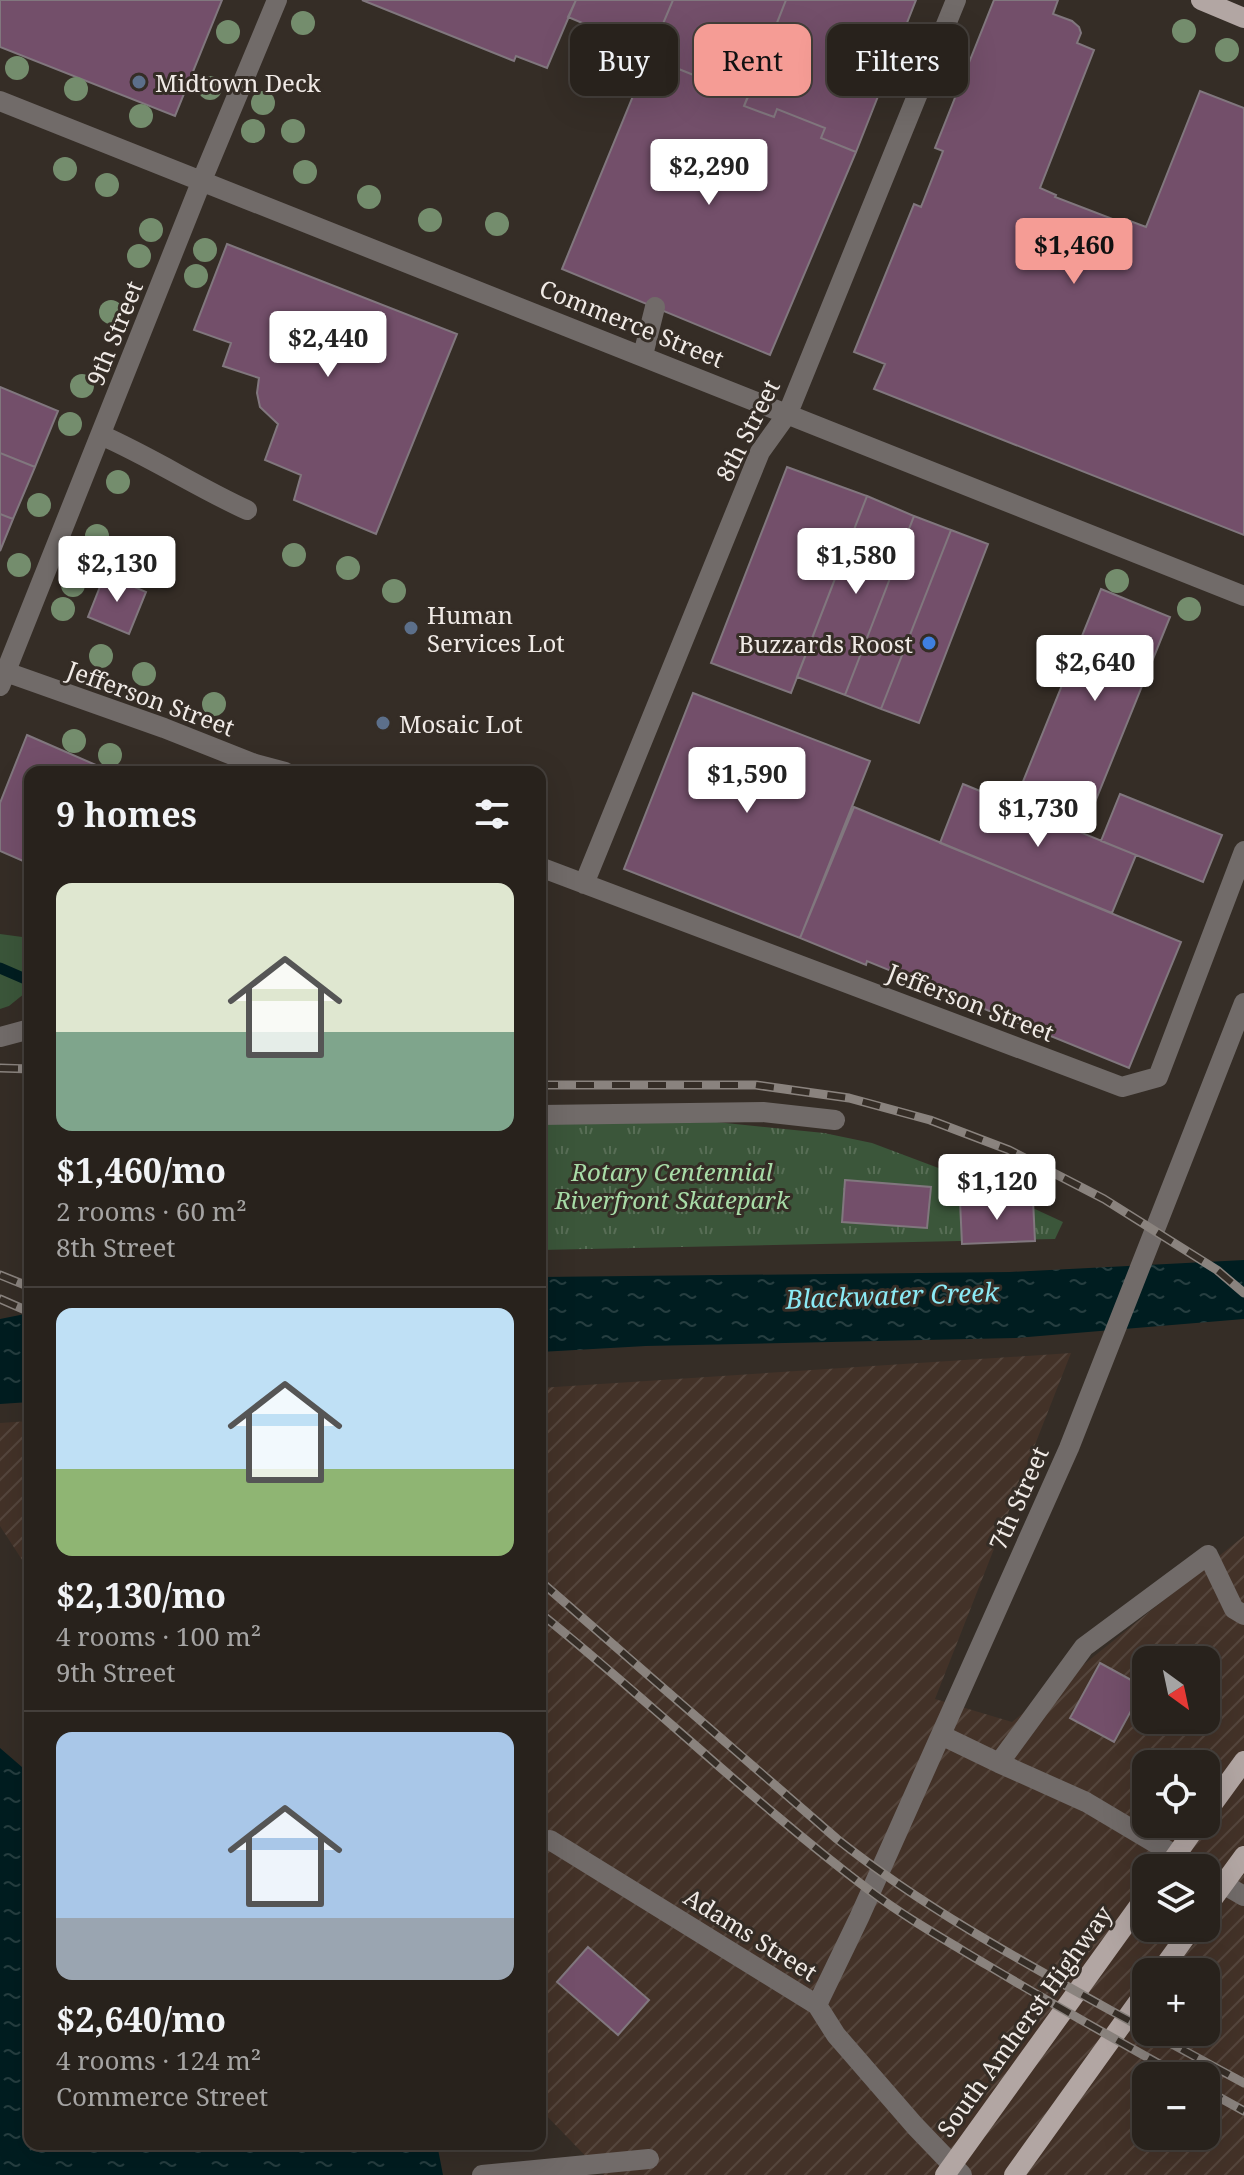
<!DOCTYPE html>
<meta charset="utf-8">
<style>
body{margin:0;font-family:"Noto Serif",serif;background:#302a25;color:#f1f3f6;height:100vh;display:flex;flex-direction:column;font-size:30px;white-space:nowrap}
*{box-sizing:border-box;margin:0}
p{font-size:26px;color:#a5a4a3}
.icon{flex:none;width:44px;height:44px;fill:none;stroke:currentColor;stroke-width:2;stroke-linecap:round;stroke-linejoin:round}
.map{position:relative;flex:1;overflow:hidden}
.panel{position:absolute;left:24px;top:766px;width:522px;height:1384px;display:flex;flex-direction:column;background:#28221c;border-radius:16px;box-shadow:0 8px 32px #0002,0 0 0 2px #443f3b}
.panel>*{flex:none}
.top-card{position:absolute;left:570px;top:24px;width:554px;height:72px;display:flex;gap:16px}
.needle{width:52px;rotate:147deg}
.controls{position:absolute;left:1132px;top:1646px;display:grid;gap:16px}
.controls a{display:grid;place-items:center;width:88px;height:88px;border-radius:16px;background:#28221c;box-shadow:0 8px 32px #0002,0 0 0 2px #443f3b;font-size:40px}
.price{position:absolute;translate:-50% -68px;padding:0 18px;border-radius:8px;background:#fff;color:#222;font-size:26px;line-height:52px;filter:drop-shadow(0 2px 4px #0008)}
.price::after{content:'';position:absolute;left:50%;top:48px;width:24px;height:18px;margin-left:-12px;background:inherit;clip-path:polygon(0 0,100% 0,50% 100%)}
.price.active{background:#f59c95;color:#111}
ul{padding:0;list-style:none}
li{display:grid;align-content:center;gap:16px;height:424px;padding:0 32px}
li+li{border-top:2px solid #443f3b}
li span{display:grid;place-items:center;height:248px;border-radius:16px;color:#555}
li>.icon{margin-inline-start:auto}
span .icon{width:144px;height:144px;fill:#fffc;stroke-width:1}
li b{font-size:34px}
h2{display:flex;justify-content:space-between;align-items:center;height:96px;padding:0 32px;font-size:34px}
.pill{padding:0 28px;border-radius:16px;background:#28221c;box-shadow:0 8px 32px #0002,0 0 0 2px #443f3b;font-size:28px;line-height:72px}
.pill.active{background:#f59c95;color:#111}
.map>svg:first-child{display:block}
.industrial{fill:url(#industrial-furrows);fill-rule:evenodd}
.green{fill:#3b563a}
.park{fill:url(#park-tufts)}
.water{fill:url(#water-ripples)}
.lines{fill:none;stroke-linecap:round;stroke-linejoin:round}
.stream{stroke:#001d20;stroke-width:11}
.building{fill:#734f6a;stroke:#81777e;stroke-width:2}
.minor{stroke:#716b69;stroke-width:20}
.major{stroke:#b2a6a3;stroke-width:20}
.rail-casing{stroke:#8a837e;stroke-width:9}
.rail{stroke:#352d26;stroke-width:6;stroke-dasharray:18;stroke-linecap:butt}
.tree{fill:#748d6d}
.service-dot{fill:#5c6f8a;stroke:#352d26;stroke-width:3}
.shop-dot{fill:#3f7fe0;stroke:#352d26;stroke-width:3}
.labels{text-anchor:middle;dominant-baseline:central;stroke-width:6;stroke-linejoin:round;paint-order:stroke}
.poi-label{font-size:24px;fill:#f0eae6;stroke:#352d26;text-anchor:start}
.street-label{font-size:24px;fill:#f0eae6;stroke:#352d26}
.park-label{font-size:24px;font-style:italic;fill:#a8dca7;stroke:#352d26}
.water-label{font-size:26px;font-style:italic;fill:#8beaf5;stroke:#352d26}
</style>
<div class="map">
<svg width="1244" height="2175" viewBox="0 0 1244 2175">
<defs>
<pattern id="industrial-furrows" width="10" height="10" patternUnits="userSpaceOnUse" patternTransform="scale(2)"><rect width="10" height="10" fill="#433228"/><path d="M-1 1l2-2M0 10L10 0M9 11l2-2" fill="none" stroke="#55463d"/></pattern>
<pattern id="park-tufts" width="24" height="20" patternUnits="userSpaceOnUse" patternTransform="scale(2)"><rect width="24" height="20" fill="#3b563a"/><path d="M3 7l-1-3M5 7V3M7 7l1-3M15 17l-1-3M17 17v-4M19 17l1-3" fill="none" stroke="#586e56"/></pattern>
<pattern id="water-ripples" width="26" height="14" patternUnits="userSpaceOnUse" patternTransform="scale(2)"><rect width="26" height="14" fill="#001d20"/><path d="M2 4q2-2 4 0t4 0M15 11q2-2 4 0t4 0" fill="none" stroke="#263e40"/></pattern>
</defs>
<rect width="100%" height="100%" fill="#352d26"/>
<path class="industrial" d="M1071 1353 935 1699 1012 1722 1244 1536V2175H604L540 2109V1388ZM1146 1660H1206V1720H1146ZM1146 1764H1206V1824H1146ZM1146 1868H1206V1928H1146ZM1146 1972H1206V2032H1146ZM1146 2076H1206V2136H1146Z
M30 1421V1572L0 1526V1423Z"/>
<path class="green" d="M0 934 30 938V989L9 1006 0 1009Z"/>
<path class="park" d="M716 1122 824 1133 872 1143 981 1184 1063 1222 1055 1239 540 1250V1124Z"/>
<path class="water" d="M1244 1260V1319L1016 1338 646 1346 540 1352V1277L1010 1272Z
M30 1313V1402L0 1404V1319Z
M0 1748 30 1774V2144H437L443 2175H0Z"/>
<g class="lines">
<path class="stream" d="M0 968 30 981"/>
</g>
<path class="building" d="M0 0H222L175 116 0 47Z
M362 0H576L547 68 516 56 514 61Z
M576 0H673L651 52 568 17Z
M673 0H786L748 97 649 57Z
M786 0H916L856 152 821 138 825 128 777 109 774 117 744 106Z
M994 0H1058L1053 14 1072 21 1079 27 1081 33 1077 43 1094 50 1040 188 1056 195 1055 197 1128 225 1130 221 1146 227 1200 91 1244 108V535L874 389 885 364 854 352 914 204 921 207 943 151 935 148Z
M649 57 748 97 744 106 774 117 777 109 825 128 821 138 856 152 770 355 562 269Z
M227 244 457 334 376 534 294 500 301 475 265 460 278 424 260 407 257 393 259 378 223 366 231 343 194 330Z
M0 387 58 411 35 467 0 453Z
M0 453 35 467 13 519 0 514Z
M787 467 867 496 791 693 711 663Z
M867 496 914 516 845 695 797 677Z
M0 514 13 519 0 551Z
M914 516 951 530 881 709 845 695Z
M951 530 988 544 919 723 881 709Z
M105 574 146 592 129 634 88 617Z
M1101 589 1170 617 1089 817 1020 789Z
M693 693 870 761 800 938 624 869Z
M27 735 112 772H30V864L0 851V803Z
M963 784 1136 855 1112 913 940 843Z
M1120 794 1222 835 1203 882 1101 841Z
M854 807 1181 942 1129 1068 867 961 866 965 800 938Z
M845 1180 931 1187 927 1228 842 1222Z
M1033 1200 1035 1241 962 1244 960 1201Z
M1100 1663 1144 1687 1114 1742 1070 1718Z
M588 1947 649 2000 618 2035 557 1982Z"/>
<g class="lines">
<path class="minor" d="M0 101 1244 596
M643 355 655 307
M101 435C151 457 197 487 247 510
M0 670 164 728 255 764 285 772
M0 686 202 180 277 0
M540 867 1122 1087 1158 1077 1244 851
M584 884 760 452 788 413 956 0
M0 1037 30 1029
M540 1115 763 1112 835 1120
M941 1735 999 1763 1084 1647 1208 1555 1234 1609 1244 1615
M999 1763 1086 1802 1197 1868
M550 1840 817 2005 836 2035 915 2126 962 2175
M1206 1874 1244 1896
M817 2005 859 1918 1069 1448 1244 1003
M482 2175 649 2159"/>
<path class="major" d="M1201 0 1244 18
M1206 1813 1244 1761
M1167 1868 1198 1824
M1206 1908 1244 1856
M1160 1972 1192 1928
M945 2175 1146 1896
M1014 2175 1146 1991"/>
<defs>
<path id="rail" d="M0 1068 30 1069
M540 1085H756L849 1098 930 1120 1009 1150 1104 1199 1217 1270 1244 1293
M0 1275 30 1287
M0 1299 30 1312
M540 1581 837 1839C933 1915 1040 1971 1146 2030
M540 1613C652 1703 755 1804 869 1890 906 1918 947 1941 987 1965 1051 2003 1116 2040 1181 2076
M1150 2032 1244 2083
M1206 2090 1244 2111"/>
</defs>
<use href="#rail" class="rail-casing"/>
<use href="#rail" class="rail"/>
</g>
<g class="tree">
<circle cx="303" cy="23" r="12"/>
<circle cx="1184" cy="31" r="12"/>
<circle cx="228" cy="32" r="12"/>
<circle cx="1227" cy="50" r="12"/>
<circle cx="17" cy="68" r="12"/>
<circle cx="210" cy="88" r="12"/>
<circle cx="76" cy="89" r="12"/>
<circle cx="263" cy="103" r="12"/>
<circle cx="141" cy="116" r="12"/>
<circle cx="253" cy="131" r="12"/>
<circle cx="293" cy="131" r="12"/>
<circle cx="65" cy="169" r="12"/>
<circle cx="305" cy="172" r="12"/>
<circle cx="107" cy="185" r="12"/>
<circle cx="369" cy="197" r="12"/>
<circle cx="430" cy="220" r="12"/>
<circle cx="497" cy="224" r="12"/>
<circle cx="151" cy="230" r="12"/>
<circle cx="205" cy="250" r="12"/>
<circle cx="139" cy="256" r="12"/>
<circle cx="196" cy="276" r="12"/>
<circle cx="111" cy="312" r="12"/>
<circle cx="82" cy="386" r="12"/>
<circle cx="70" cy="424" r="12"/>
<circle cx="118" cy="482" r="12"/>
<circle cx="39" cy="505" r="12"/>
<circle cx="97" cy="536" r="12"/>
<circle cx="294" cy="555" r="12"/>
<circle cx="19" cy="565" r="12"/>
<circle cx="348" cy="568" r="12"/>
<circle cx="1117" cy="581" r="12"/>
<circle cx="73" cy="585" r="12"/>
<circle cx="394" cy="591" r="12"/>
<circle cx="63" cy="609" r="12"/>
<circle cx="1189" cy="609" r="12"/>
<circle cx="101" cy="656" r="12"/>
<circle cx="144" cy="674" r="12"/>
<circle cx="214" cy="704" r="12"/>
<circle cx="74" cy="741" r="12"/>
<circle cx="110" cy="755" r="12"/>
</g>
<g class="service-dot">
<circle cx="139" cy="82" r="8"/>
<circle cx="411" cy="628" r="8"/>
<circle cx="383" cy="723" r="8"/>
</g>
<circle class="shop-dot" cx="929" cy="643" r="8"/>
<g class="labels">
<g class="poi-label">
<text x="155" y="82">Midtown Deck</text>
<text x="427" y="614">Human<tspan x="427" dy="28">Services Lot</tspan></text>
<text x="913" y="643" text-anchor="end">Buzzards Roost</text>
<text x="399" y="723">Mosaic Lot</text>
</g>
<g class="street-label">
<text transform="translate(632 323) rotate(22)">Commerce Street</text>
<text transform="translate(114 333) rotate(-68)">9th Street</text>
<text transform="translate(747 430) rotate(-63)">8th Street</text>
<text transform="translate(151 698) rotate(20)">Jefferson Street</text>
<text transform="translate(971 1002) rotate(21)">Jefferson Street</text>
<text transform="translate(1018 1498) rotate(-66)">7th Street</text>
<text transform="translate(751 1934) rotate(32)">Adams Street</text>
<text transform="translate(1024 2021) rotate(-54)">South Amherst Highway</text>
</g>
<g class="park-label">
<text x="672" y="1171">Rotary Centennial<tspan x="672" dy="28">Riverfront Skatepark</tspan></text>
</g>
<g class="water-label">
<text transform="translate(892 1295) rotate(-2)">Blackwater Creek</text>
</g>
</g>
</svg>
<div class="controls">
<a><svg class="needle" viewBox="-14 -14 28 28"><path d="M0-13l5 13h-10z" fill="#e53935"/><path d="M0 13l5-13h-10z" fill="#a5a4a3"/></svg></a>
<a><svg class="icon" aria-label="locate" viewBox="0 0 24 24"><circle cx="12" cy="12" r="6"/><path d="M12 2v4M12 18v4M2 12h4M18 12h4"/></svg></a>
<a><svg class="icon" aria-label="layers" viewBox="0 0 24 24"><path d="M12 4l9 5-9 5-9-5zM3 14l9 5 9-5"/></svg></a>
<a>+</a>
<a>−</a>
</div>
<b class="price" style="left:709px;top:207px">$2,290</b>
<b class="price active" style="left:1074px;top:286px">$1,460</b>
<b class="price" style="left:328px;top:379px">$2,440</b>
<b class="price" style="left:856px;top:596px">$1,580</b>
<b class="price" style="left:117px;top:604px">$2,130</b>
<b class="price" style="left:1095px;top:703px">$2,640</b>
<b class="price" style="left:747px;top:815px">$1,590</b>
<b class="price" style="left:1038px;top:849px">$1,730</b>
<b class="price" style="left:997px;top:1222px">$1,120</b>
<div class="top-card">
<a class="pill">Buy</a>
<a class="pill active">Rent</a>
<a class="pill">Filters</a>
</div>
<section class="panel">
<h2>9 homes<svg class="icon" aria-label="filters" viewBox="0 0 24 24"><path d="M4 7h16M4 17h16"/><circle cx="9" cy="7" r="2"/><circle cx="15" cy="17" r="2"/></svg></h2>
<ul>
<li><span style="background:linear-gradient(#dfe7d0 60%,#7fa58c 0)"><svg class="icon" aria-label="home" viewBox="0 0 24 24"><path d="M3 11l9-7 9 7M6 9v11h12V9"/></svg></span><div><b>$1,460/mo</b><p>2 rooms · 60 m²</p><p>8th Street</p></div></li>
<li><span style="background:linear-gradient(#bfe0f5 65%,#8fb573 0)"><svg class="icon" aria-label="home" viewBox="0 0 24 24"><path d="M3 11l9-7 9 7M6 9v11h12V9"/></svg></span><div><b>$2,130/mo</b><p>4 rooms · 100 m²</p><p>9th Street</p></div></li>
<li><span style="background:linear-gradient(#a9c7e8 75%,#9aa5b1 0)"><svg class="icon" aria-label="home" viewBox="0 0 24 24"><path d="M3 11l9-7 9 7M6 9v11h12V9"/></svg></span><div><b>$2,640/mo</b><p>4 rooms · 124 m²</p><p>Commerce Street</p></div></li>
</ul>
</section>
</div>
